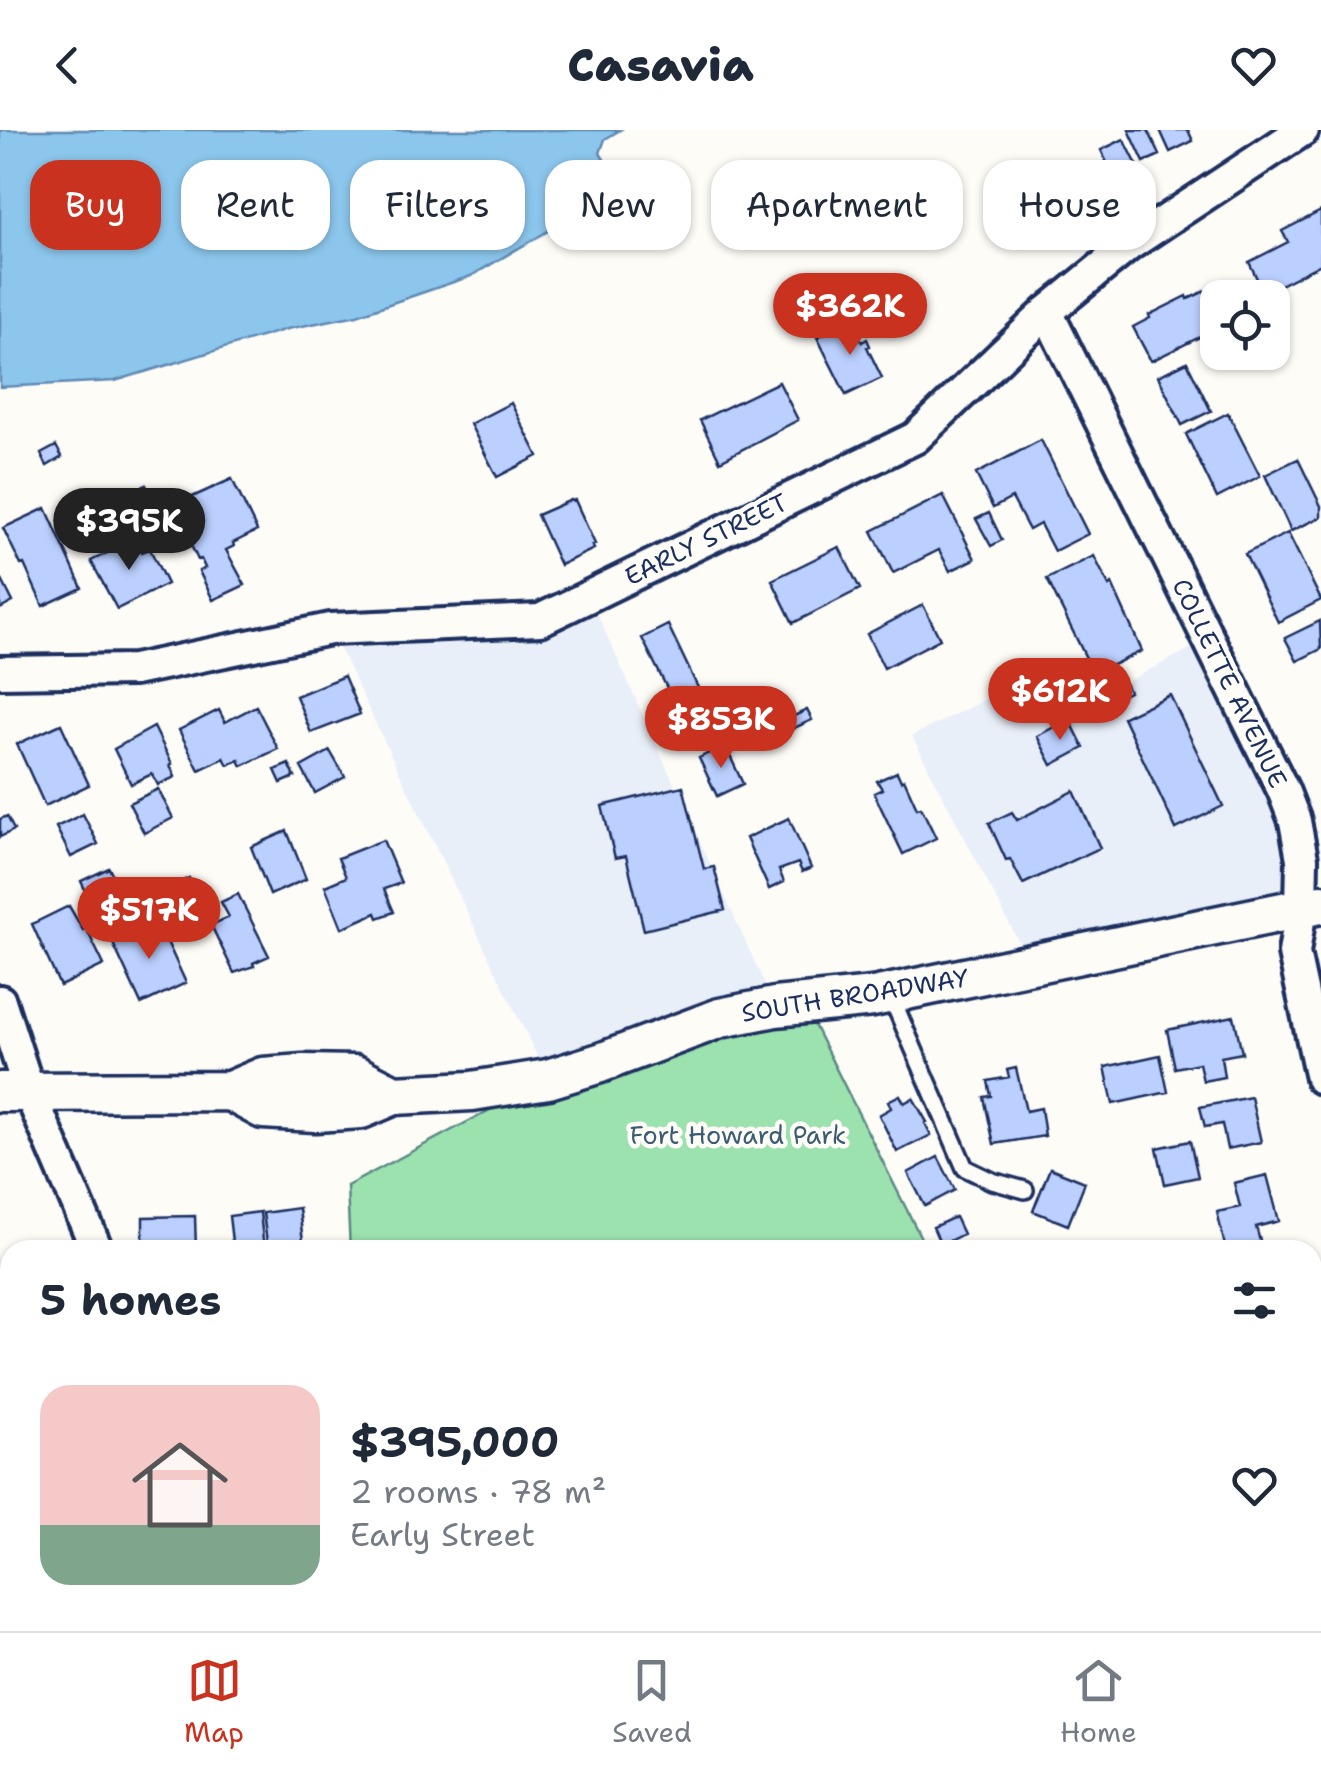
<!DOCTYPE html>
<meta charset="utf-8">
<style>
body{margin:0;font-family:"Shantell Sans",sans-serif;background:#f6f6f7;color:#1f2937;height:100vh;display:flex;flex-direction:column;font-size:38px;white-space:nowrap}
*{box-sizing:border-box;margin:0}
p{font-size:32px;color:#747a83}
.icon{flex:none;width:55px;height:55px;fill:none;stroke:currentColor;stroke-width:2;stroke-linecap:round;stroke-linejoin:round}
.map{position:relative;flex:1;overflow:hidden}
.side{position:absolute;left:0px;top:1110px;width:1322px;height:392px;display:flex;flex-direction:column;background:#fff;border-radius:30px 30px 0 0;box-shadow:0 2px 8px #0004}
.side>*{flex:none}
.guide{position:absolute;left:30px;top:30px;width:1262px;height:90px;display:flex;gap:20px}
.controls{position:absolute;left:1200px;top:150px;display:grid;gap:20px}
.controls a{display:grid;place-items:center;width:90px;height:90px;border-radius:20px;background:#fff;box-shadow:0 2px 8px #0004;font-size:50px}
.price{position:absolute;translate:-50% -85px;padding:0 22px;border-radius:35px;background:#c8321e;color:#fff;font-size:32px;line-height:65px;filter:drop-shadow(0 2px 5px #0008)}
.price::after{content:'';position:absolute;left:50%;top:60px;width:30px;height:22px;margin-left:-15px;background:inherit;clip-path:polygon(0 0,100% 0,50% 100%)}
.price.current{background:#222;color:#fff}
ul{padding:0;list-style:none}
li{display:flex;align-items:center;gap:30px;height:250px;padding:0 40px}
li span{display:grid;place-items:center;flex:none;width:280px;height:200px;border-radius:30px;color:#555}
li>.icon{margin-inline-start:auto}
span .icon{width:120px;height:120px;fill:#fffc;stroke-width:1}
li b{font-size:42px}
h2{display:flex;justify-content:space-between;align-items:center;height:120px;padding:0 40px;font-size:42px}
.chip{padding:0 35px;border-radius:30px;background:#fff;box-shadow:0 2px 8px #0004;font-size:35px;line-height:90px}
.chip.current{background:#c8321e;color:#fff}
header{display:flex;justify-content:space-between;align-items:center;height:130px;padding:0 40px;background:#fff;font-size:45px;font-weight:800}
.tab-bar{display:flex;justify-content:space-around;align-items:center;height:140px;border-top:2px solid #e0e1e3;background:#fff;font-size:28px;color:#747a83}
.tab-bar a{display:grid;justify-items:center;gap:5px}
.tab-bar .current{color:#c8321e}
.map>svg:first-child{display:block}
.built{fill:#e9eff9}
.green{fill:#9ce2ae;stroke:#5c8886;stroke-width:2.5}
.water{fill:#8cc6ec;stroke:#5f8ab3;stroke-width:2.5}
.building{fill:#bbd0ff;stroke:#1b2f5e;stroke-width:2.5}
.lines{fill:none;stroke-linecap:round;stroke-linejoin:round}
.service-casing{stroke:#1b2f5e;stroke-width:22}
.minor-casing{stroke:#1b2f5e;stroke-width:38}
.tertiary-casing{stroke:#1b2f5e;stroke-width:45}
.path{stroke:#1b2f5e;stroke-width:5;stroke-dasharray:10 8;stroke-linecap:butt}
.service{stroke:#fdfcf7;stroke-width:15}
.minor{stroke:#fdfcf7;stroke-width:30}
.tertiary{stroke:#fdfcf7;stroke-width:38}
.labels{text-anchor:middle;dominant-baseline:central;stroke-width:9;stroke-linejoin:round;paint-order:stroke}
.street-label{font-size:25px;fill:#1b2f5e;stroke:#fdfcf7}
.park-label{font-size:25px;fill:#3b5c72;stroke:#fdfcf7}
</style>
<header><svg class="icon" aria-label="back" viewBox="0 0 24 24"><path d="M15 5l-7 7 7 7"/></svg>Casavia<svg class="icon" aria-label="heart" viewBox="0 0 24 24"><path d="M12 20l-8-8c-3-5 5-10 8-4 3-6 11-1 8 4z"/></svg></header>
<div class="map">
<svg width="1321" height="1501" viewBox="0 0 1321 1501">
<rect width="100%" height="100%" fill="#fdfcf7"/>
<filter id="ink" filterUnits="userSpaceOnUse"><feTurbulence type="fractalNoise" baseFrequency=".01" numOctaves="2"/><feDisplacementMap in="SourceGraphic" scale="20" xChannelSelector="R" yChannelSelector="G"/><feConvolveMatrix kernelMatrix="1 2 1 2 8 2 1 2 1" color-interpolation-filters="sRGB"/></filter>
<g filter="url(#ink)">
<path class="built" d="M589 466 775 877 548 949 330 499 540 490Z
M1209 509 1283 660 1301 778 1030 834 912 606 1037 543 1059 587Z"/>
<path class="green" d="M803 873 927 1120H350L347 1056 548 949Z
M146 1492H1115L1119 1501H133L132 1499Z"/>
<path class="water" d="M0 0H620L605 9 600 23 605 31 609 43 600 47 586 35 582 36 580 53 568 76 548 101 471 146 357 185 287 199 115 251 0 257Z"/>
<path class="building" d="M1129 0H1148L1160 25 1144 32Z
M1160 0H1188L1193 11 1170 22Z
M1124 9 1138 37 1114 48 1101 20Z
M1321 81V134L1264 163 1249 132 1288 112 1282 101Z
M1205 161 1218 188V198L1151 231 1133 197 1150 188 1149 185 1187 166 1188 169Z
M852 191 862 212 867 209 870 216 867 217 882 248 846 265 817 207Z
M1187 232 1211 281 1182 295 1158 246Z
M779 252 798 290 720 331 700 290Z
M511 273 538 326 497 347 470 294Z
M1228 283 1260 346 1217 368 1186 304Z
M1041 310 1088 404 1054 421 1040 394 1029 400 1012 368 993 378 976 344Z
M56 316 62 327 47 336 41 324Z
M1298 329 1321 376V387L1291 401 1265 345Z
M232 349 257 401 233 413 234 416 226 420 245 455 213 470 199 441 205 438 201 429 198 430 179 390 196 382 190 368Z
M146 355 162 387 129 403 114 372Z
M943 365 975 429 950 441 939 420 893 443 872 401Z
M571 370 572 371 575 370 595 414 592 415 594 419 560 435 537 385Z
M46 378 82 458 43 476 24 434 21 435 3 398Z
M989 383 1002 410 991 416 976 389Z
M1288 403 1321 470 1278 492 1245 424Z
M136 409 142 422 150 419 167 454 117 479 91 431Z
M839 417 860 459 793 493 772 450Z
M1094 426 1109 456 1112 454 1142 521 1094 544 1047 449Z
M0 446 13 472 0 479Z
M923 475 940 509 884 538 867 504Z
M1320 491 1321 519 1297 531 1285 508Z
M668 495 700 562 675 574 642 508Z
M344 546 360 584 311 603 296 566Z
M1126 555 1129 562 1109 572 1105 564Z
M1170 565 1223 676 1176 699 1123 587Z
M256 576 278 619 242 636 239 630 228 635 224 628 199 640 179 600 219 580 225 592Z
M807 580 812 590 792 599 787 589Z
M1062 593 1064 598 1072 594 1084 618 1052 635 1037 606Z
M61 594 89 655 45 676 17 614Z
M154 597 172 634 170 635 175 647 158 655 152 644 131 654 114 619Z
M725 615 743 654 717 666 699 628Z
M330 621 345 647 315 663 301 637Z
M289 634 295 647 281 653 275 640Z
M897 642 901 651 904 649 917 678 921 677 936 708 903 724 874 663 882 659 877 651Z
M683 656 704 739 714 737 725 780 644 800 626 726 615 728 602 676Z
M158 659 173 688 144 703 129 673Z
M1074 661 1100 718 1023 754 1010 729 1006 730 989 693 1012 682 1017 690Z
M83 684 98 714 71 727 56 697Z
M7 686 14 700 0 707V689Z
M789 688 811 738 802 742 798 733 779 740 784 752 769 759 746 708Z
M287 701 306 749 270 765 251 717Z
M383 710 401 753 384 759 394 782 378 788 376 783 342 798 325 756 346 747 338 728Z
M109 738 124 770 96 783 81 751Z
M189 748 206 780 185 790 168 758Z
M238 764 269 826 253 833 254 836 234 843 211 795 229 787 221 772Z
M69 776 83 800 86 798 104 835 60 856 32 794Z
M157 790 186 853 141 874 112 811Z
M1234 886 1242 923 1221 927 1224 947 1203 951 1199 933 1175 938 1167 900Z
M1160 925 1168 962 1113 974 1105 937Z
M1016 938 1026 981 1041 978 1045 1006 994 1014 984 967 991 966 988 951 1009 947 1007 940Z
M900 965 904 973 913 968 927 992 925 993 931 1005 897 1022 879 985 891 978 888 971Z
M1251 967 1261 1012 1227 1019 1222 994 1205 997 1200 977Z
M1190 1011 1198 1047 1165 1054 1157 1018Z
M938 1027 955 1060 925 1076 908 1043Z
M1050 1038 1085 1052 1068 1095 1033 1081Z
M1267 1045 1279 1091 1256 1097 1262 1118 1226 1120 1217 1082 1240 1077 1234 1053Z
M299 1078 304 1120H268L263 1083Z
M260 1082 264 1120H233L229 1086Z
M195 1086 196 1120H143V1087Z
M955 1087 963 1104 941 1115 933 1097Z
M10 1126V1172L6 1174 2 1165 0 1166V1131Z
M1321 1414V1460L1312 1463V1417Z
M599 1492H632L636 1496 635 1501H598Z
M1138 1492H1213L1216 1501H1141Z
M1262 1492H1300L1301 1496 1285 1501H1265Z"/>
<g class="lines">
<defs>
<path id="service" d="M890 864 965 1038 992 1051 1025 1060"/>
<path id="minor" d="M1047 182 1283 660 1295 691 1302 729 1301 778 1294 823 1321 948
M0 542 134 540 330 499 540 490 915 308 1047 182 1129 115 1303 0
M0 871 29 961 97 1120
M1312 1338 1321 1335
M275 1492 280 1501"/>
<path id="tertiary" d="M230 961 263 979 315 982 361 979 394 965 472 961 548 949 600 933 720 888 775 877 873 867 1321 774
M0 962 230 961 263 947 303 944 355 945 394 965"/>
</defs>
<use href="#service" class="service-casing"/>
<use href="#minor" class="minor-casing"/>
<use href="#tertiary" class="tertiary-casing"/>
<path class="path" d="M881 1501 908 1492"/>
<use href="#service" class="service"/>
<use href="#minor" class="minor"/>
<use href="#tertiary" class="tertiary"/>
</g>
</g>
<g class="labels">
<g class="street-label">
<text transform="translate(706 409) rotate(-26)">EARLY STREET</text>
<text transform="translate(1230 553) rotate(64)">COLLETTE AVENUE</text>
<text transform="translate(855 865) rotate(-9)">SOUTH BROADWAY</text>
</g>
<g class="park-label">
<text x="738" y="1005">Fort Howard Park</text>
</g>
</g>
</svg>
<div class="controls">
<a><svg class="icon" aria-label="locate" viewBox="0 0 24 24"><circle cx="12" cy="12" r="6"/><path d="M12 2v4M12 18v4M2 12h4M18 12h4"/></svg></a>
</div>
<b class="price" style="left:850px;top:228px">$362K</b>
<b class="price current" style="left:129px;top:443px">$395K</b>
<b class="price" style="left:1060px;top:613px">$612K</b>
<b class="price" style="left:721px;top:641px">$853K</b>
<b class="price" style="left:149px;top:832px">$517K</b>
<div class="guide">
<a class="chip current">Buy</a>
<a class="chip">Rent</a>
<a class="chip">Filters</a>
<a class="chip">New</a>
<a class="chip">Apartment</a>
<a class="chip">House</a>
</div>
<section class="side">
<h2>5 homes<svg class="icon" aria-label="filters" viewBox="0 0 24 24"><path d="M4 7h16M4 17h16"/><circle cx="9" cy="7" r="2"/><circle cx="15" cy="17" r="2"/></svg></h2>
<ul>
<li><span style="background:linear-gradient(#f6c9c9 70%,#7fa58c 0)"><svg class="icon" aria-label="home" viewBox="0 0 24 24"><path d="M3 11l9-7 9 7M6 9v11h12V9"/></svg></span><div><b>$395,000</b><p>2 rooms · 78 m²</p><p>Early Street</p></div><svg class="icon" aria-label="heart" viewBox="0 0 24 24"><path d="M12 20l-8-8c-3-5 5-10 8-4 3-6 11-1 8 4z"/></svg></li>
</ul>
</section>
</div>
<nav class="tab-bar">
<a class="current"><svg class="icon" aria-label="map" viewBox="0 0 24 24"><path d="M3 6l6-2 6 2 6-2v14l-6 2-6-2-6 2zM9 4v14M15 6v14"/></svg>Map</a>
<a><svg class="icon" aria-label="saved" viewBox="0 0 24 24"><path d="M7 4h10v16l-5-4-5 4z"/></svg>Saved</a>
<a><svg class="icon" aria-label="home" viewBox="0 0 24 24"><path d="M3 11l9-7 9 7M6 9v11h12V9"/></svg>Home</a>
</nav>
